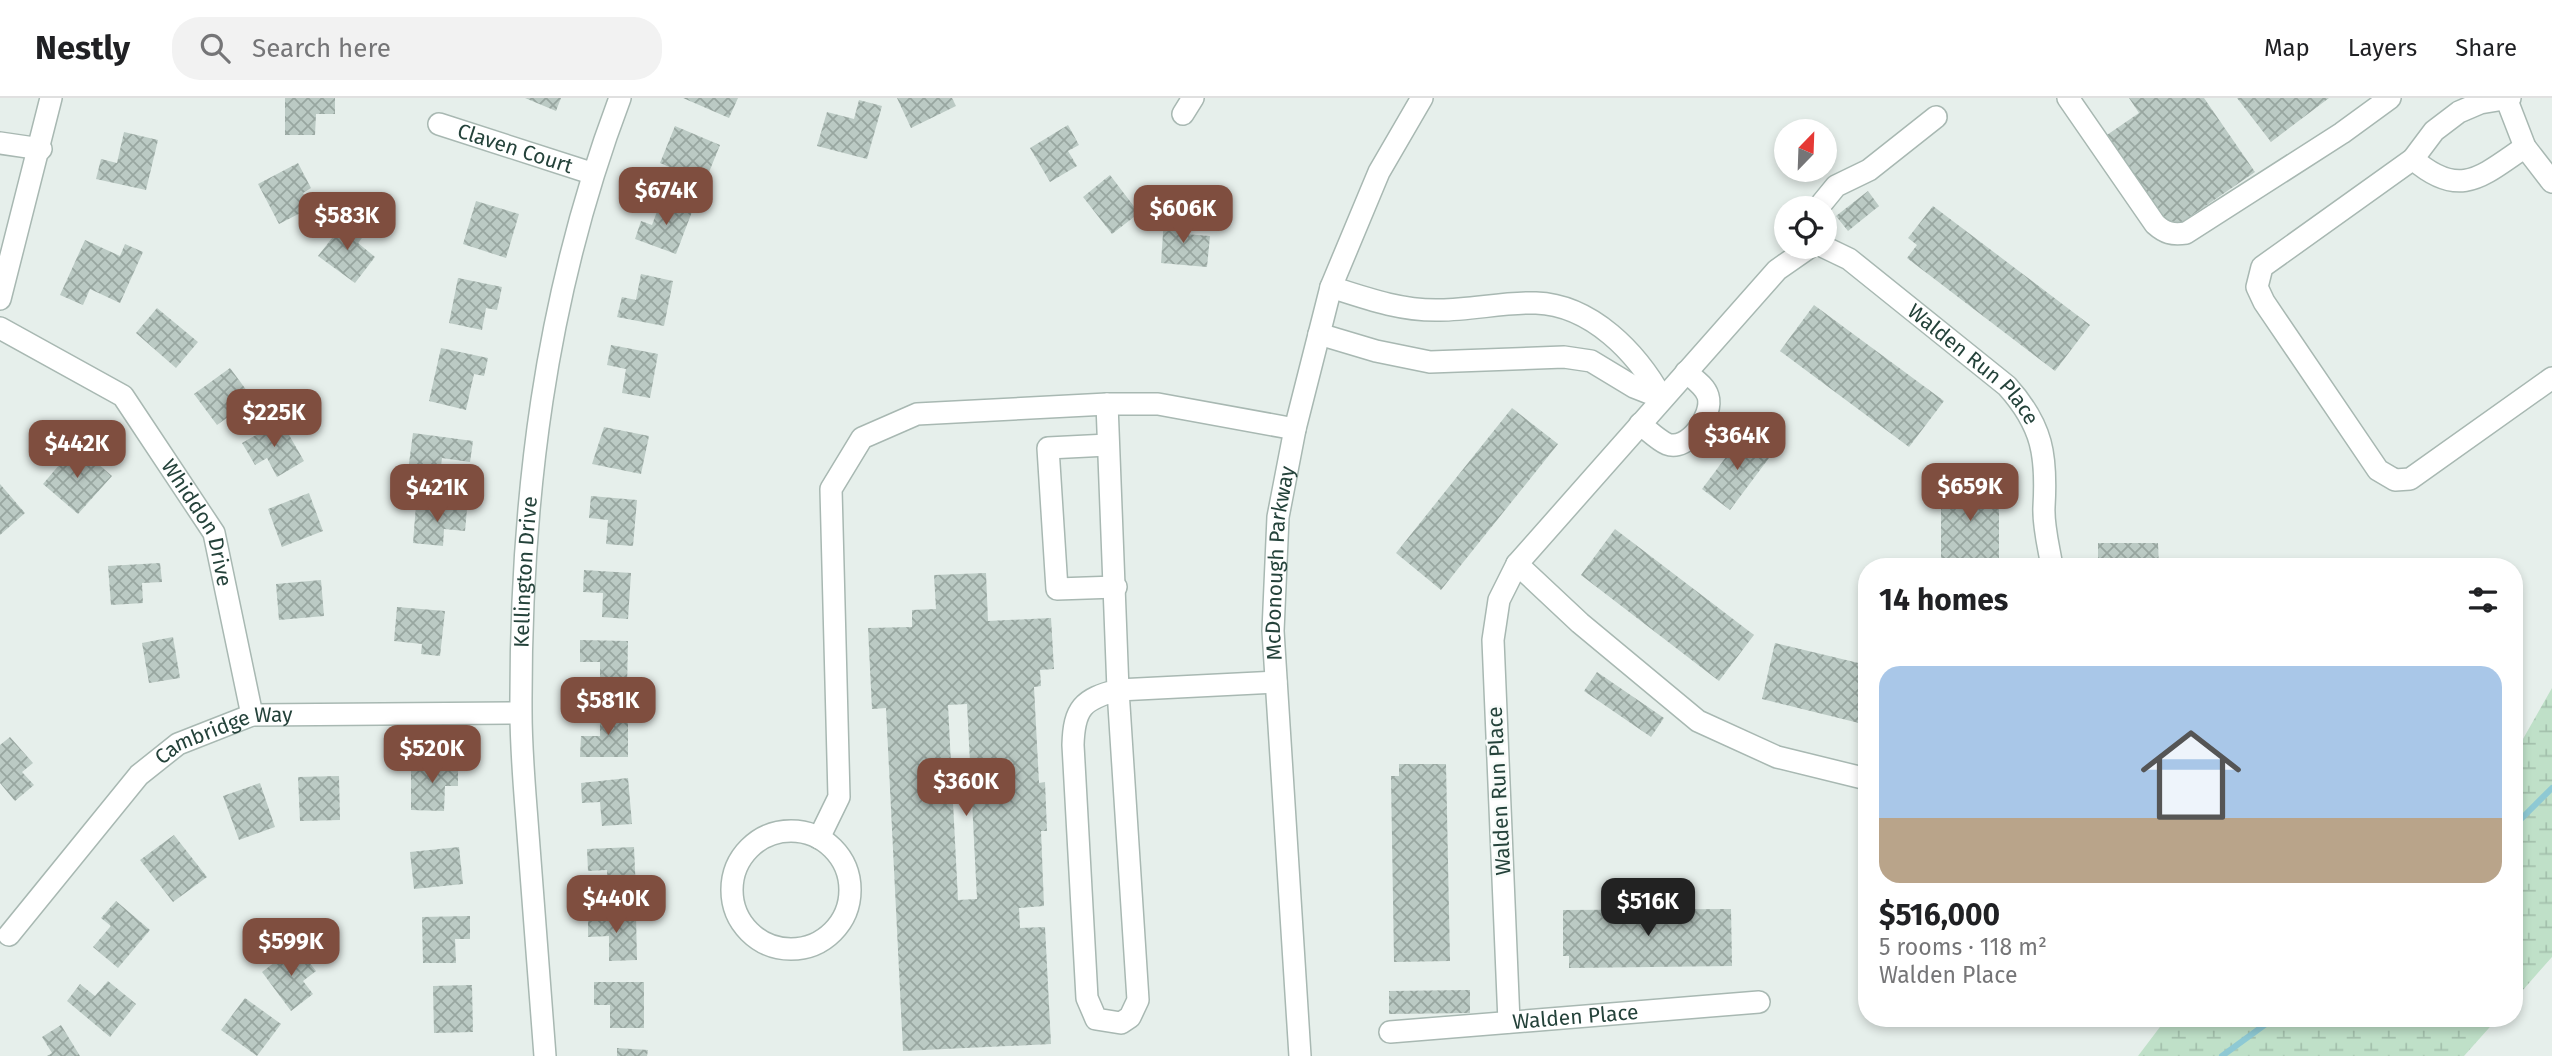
<!DOCTYPE html>
<meta charset="utf-8">
<style>
body{margin:0;font-family:"Fira Sans",sans-serif;background:#f2f2f2;color:#202124;height:100vh;display:flex;flex-direction:column;font-size:26px;white-space:nowrap}
*{box-sizing:border-box;margin:0}
p{font-size:23px;color:#757577}
.icon{flex:none;width:38px;height:38px;fill:none;stroke:currentColor;stroke-width:2;stroke-linecap:round;stroke-linejoin:round}
.map{position:relative;flex:1;overflow:hidden}
.side{position:absolute;left:1858px;top:460px;width:665px;height:469px;display:flex;flex-direction:column;background:#fff;border-radius:28px;box-shadow:0 4px 10px #0003}
.side>*{flex:none}
.needle{width:46px;rotate:23deg}
.fabs{position:absolute;left:1774px;top:21px;display:grid;gap:14px}
.fabs a{display:grid;place-items:center;width:63px;height:63px;border-radius:50%;background:#fff;box-shadow:0 4px 10px #0003;font-size:35px}
.price{position:absolute;translate:-50% -60px;padding:0 16px;border-radius:14px;background:#7f4e3f;color:#fff;font-size:23px;line-height:46px;filter:drop-shadow(0 2px 4px #0008)}
.price::after{content:'';position:absolute;left:50%;top:42px;width:21px;height:16px;margin-left:-10px;background:inherit;clip-path:polygon(0 0,100% 0,50% 100%)}
.price.current{background:#222;color:#fff}
ul{padding:0;list-style:none}
li{display:grid;align-content:center;gap:14px;height:371px;padding:0 21px}
li span{display:grid;place-items:center;height:217px;border-radius:21px;color:#555}
li>.icon{margin-inline-start:auto}
span .icon{width:126px;height:126px;fill:#fffc;stroke-width:1}
li b{font-size:30px}
h2{display:flex;justify-content:space-between;align-items:center;height:84px;padding:0 21px;font-size:30px}
header{display:flex;align-items:center;gap:42px;box-sizing:border-box;height:98px;padding:0 35px;background:#fff;border-bottom:2px solid #e0e0e0}
header strong{font-size:33px}
nav{display:flex;gap:38px;margin-inline-start:auto;font-size:24px}
.search{width:490px;height:63px;background:#f2f2f2;display:flex;align-items:center;gap:18px;box-sizing:border-box;padding:0 24px;border-radius:28px;color:#757577;font-size:26px}
.map>svg:first-child{display:block}
.wetland{fill:url(#wetland-marsh)}
.lines{fill:none;stroke-linecap:round;stroke-linejoin:round}
.stream{stroke:#8ec9d4;stroke-width:6}
.building{fill:url(#building-cross-hatch);fill-rule:evenodd}
.minor-casing{stroke:#a8b8b2;stroke-width:24}
.minor{stroke:#fff;stroke-width:21}
.labels{text-anchor:middle;dominant-baseline:central;stroke-width:5;stroke-linejoin:round;paint-order:stroke}
.street-label{font-size:21px;fill:#24423a;stroke:#f7fbf9}
</style>
<header>
<strong>Nestly</strong>
<div class="search"><svg class="icon" aria-label="search" viewBox="0 0 24 24"><circle cx="10" cy="10" r="6"/><path d="M15 15l6 6"/></svg>Search here</div>
<nav><a>Map</a><a>Layers</a><a>Share</a></nav>
</header>
<div class="map">
<svg width="2552" height="958" viewBox="0 0 2552 958">
<defs>
<pattern id="wetland-marsh" width="20" height="14" patternUnits="userSpaceOnUse" patternTransform="scale(1.75)"><rect width="20" height="14" fill="#bfe0c8"/><path d="M1 5h8M5 5V1M11 12h8M15 12V8" fill="none" stroke="#a4c1ad"/></pattern>
<pattern id="building-cross-hatch" width="8" height="8" patternUnits="userSpaceOnUse" patternTransform="scale(1.75)"><rect width="8" height="8" fill="#bbcac4"/><path d="M0 0l8 8M0 8l8-8" fill="none" stroke="#98a6a0"/></pattern>
</defs>
<rect width="100%" height="100%" fill="#e6efeb"/>
<path class="wetland" d="M2552 590V859L2515 901V655Z
M2166 921V920L2497 921 2464 958H2138Z"/>
<g class="lines">
<path class="stream" d="M2515 727 2552 690
M2222 958 2274 920"/>
</g>
<path class="building" d="M285 0H335V16H316L315 37H285Z
M525 0H561L556 13Z
M683 0H738L729 20Z
M897 0H952L956 8 911 30Z
M2129 0H2204L2255 74 2169 133 2104 39 2139 15Z
M2237 0H2329L2271 44Z
M859 2 882 8 867 61 817 48 827 14 854 21Z
M1068 27 1079 47 1068 53 1077 68 1050 84 1030 50Z
M675 28 720 47 705 84 660 65Z
M124 34 158 42 146 92 96 81 101 61 117 65Z
M298 65 311 90 303 95 310 110 279 126 258 86Z
M1110 77 1139 115 1112 136 1083 99Z
M1868 93 1879 108 1848 133 1836 118Z
M662 100 693 111 676 156 635 141 641 123 652 127Z
M476 103 519 116 506 160 463 146Z
M1933 108 2090 227 2055 273 1907 160 1917 147 1908 140Z
M1164 120 1186 122 1185 136 1210 138 1207 169 1161 165Z
M346 122 365 136 358 145 375 159 355 185 318 158Z
M85 142 120 158 125 146 143 154 120 205 90 191 83 207 60 197Z
M641 176 673 183 664 228 617 219 622 199 636 202Z
M458 180 502 189 497 212 486 210 482 232 449 225Z
M1814 207 1944 303 1909 349 1780 253Z
M157 210 198 244 176 270 136 235Z
M611 247 658 256 650 300 622 295 626 271 607 267Z
M441 250 488 260 484 278 474 276 466 312 429 303Z
M230 270 253 301 217 327 194 296Z
M1512 310 1558 346 1441 492 1396 455Z
M281 323 304 363 277 379 267 360 255 367 242 345Z
M604 329 649 338 641 376 592 366Z
M413 335 473 343 470 364 442 360 440 377 408 373Z
M1744 335 1772 356 1730 412 1702 391Z
M76 347 112 378 78 416 43 386Z
M1941 381H1999V469H1941Z
M0 386 25 415 0 437Z
M309 395 323 433 282 449 268 411Z
M591 398 637 402 633 448 606 446 608 422 589 420Z
M416 407 467 411 465 433 444 431 443 448 413 445Z
M1615 431 1754 537 1719 583 1581 477Z
M2098 445H2158L2159 469H2098Z
M160 465 162 484 142 485 143 505 111 507 108 468Z
M584 472 631 475 628 521 602 519 603 495 583 494Z
M986 475 988 523 1051 520 1054 571 1040 572 1041 588 1034 589 1039 685 1045 684 1047 733H1041L1044 808 1019 810 1020 830 1045 829 1051 946 903 953 886 610 872 611 868 530 912 529V512L936 511 934 477ZM967 606 977 801 958 802 948 607Z
M321 482 324 518 279 522 276 486Z
M397 509 445 513 440 558 421 556 422 546 394 543Z
M173 539 180 580 149 585 142 545Z
M580 542 628 543 627 589 600 588V564H580Z
M1775 545 1867 567V627L1762 601Z
M1597 574 1664 620 1651 639 1584 593Z
M600 613H628V659H580L581 638H600Z
M10 639 33 665 22 674 34 687 15 703 0 685V647Z
M411 666H458V688H445L444 713 411 712Z
M1399 666H1446L1450 863 1394 864 1391 678H1399Z
M339 678 340 722 300 723 298 679Z
M628 680 632 726 602 728 600 704 582 705 581 685Z
M260 685 275 729 239 742 223 698Z
M174 737 207 779 173 804 140 762Z
M459 749 463 786 414 791 410 754Z
M634 749 636 794 608 795 607 772 588 773 587 751Z
M116 803 150 832 118 870 93 849 111 828 101 820Z
M1731 811 1732 868 1569 870V858H1563V812Z
M636 817 637 862 609 863V838L588 839V818Z
M470 818V841H455L456 865H423L422 819Z
M296 848 316 873 303 883 313 896 291 913 262 874Z
M108 883 136 906 110 939 67 903 80 886 95 898Z
M594 884H644V930H610V907H594Z
M472 887 473 934 434 935 433 888Z
M1470 892V915L1389 916V893Z
M245 900 281 926 257 958 221 932Z
M61 927 80 958H47L52 955 42 939Z
M617 950 648 952 647 958H617Z"/>
<g class="lines">
<defs>
<g id="minor">
<path d="M2068 0 2155 126C2165 135 2172 137 2186 135L2342 35 2390 0"/>
<path d="M2506 0 2525 49 2552 84"/>
<path d="M2510 0 2480 5 2459 14 2434 33 2413 61 2262 169 2257 189 2264 204 2378 372 2395 382 2410 381 2552 280"/>
<path d="M1183 16 1193 0"/>
<path id="s1" d="M439 26 591 75"/>
<path d="M0 45 41 51"/>
<path d="M2413 61C2460 102 2482 78 2525 49"/>
<path d="M1818 110 1836 88 1869 72 1936 19"/>
<path id="s2" d="M1824 149 1849 161 2007 288C2043 328 2047 358 2044 409 2043 428 2049 450 2052 469"/>
<path d="M1331 189C1368 201 1402 213 1440 212 1472 212 1504 204 1536 205 1592 207 1637 255 1662 300"/>
<path d="M0 201 51 0"/>
<path id="s3" d="M0 230 123 298 214 435 252 617"/>
<path d="M1319 236 1376 253 1430 264 1564 259 1591 263 1634 289 1662 300"/>
<path d="M1107 306 1118 592 1138 902 1130 919 1121 925 1096 921 1087 900 1073 647C1074 610 1083 601 1118 592L1276 584"/>
<path d="M1640 326C1648 332 1658 342 1667 346 1688 354 1714 317 1708 298 1705 288 1694 281 1686 274"/>
<path d="M1108 347 1048 350 1057 491 1116 489"/>
<path d="M1517 466 1580 525 1698 623 1777 659 1867 681"/>
<circle cx="791" cy="792" r="59"/>
<path d="M819 740 839 699 831 391 862 340 917 316 1107 306H1158L1295 331"/>
<path id="s4" d="M9 837 139 677 178 646 252 617 520 615"/>
<path d="M1509 924 1493 542 1499 502 1517 466 1777 172 1810 149"/>
<path id="s5" d="M1390 934 1759 904"/>
<path id="s6" d="M545 958C539 884 534 810 528 736 525 695 521 655 521 614 520 403 545 198 620 0"/>
<path id="s7" d="M1300 958 1273 533 1278 419 1295 331 1331 189 1379 74 1422 0"/>
</g>
</defs>
<use href="#minor" class="minor-casing"/>
<use href="#minor" class="minor"/>
</g>
<g class="labels">
<g class="street-label">
<text stroke="none"><textPath href="#s1" startOffset="80">Claven Court</textPath></text>
<text stroke="none"><textPath href="#s2" startOffset="191">Walden Run Place</textPath></text>
<text stroke="none"><textPath href="#s3" startOffset="289">Whiddon Drive</textPath></text>
<text stroke="none"><textPath href="#s7" startOffset="494">McDonough Parkway</textPath></text>
<text stroke="none"><textPath href="#s6" startOffset="485">Kellington Drive</textPath></text>
<text stroke="none"><textPath href="#s4" startOffset="303">Cambridge Way</textPath></text>
<text transform="translate(1499 693) rotate(-93)">Walden Run Place</text>
<text stroke="none"><textPath href="#s5" startOffset="186">Walden Place</textPath></text>
</g>
</g>
</svg>
<div class="fabs">
<a><svg class="needle" viewBox="-14 -14 28 28"><path d="M0-13l5 13h-10z" fill="#e53935"/><path d="M0 13l5-13h-10z" fill="#757577"/></svg></a>
<a><svg class="icon" aria-label="locate" viewBox="0 0 24 24"><circle cx="12" cy="12" r="6"/><path d="M12 2v4M12 18v4M2 12h4M18 12h4"/></svg></a>
</div>
<b class="price" style="left:666px;top:129px">$674K</b>
<b class="price" style="left:1183px;top:147px">$606K</b>
<b class="price" style="left:347px;top:154px">$583K</b>
<b class="price" style="left:274px;top:351px">$225K</b>
<b class="price" style="left:1737px;top:374px">$364K</b>
<b class="price" style="left:77px;top:382px">$442K</b>
<b class="price" style="left:1970px;top:425px">$659K</b>
<b class="price" style="left:437px;top:426px">$421K</b>
<b class="price" style="left:608px;top:639px">$581K</b>
<b class="price" style="left:432px;top:687px">$520K</b>
<b class="price" style="left:966px;top:720px">$360K</b>
<b class="price" style="left:616px;top:837px">$440K</b>
<b class="price current" style="left:1648px;top:840px">$516K</b>
<b class="price" style="left:291px;top:880px">$599K</b>
<section class="side">
<h2>14 homes<svg class="icon" aria-label="filters" viewBox="0 0 24 24"><path d="M4 7h16M4 17h16"/><circle cx="9" cy="7" r="2"/><circle cx="15" cy="17" r="2"/></svg></h2>
<ul>
<li><span style="background:linear-gradient(#a9c7e8 70%,#b9a48a 0)"><svg class="icon" aria-label="home" viewBox="0 0 24 24"><path d="M3 11l9-7 9 7M6 9v11h12V9"/></svg></span><div><b>$516,000</b><p>5 rooms · 118 m²</p><p>Walden Place</p></div></li>
</ul>
</section>
</div>
